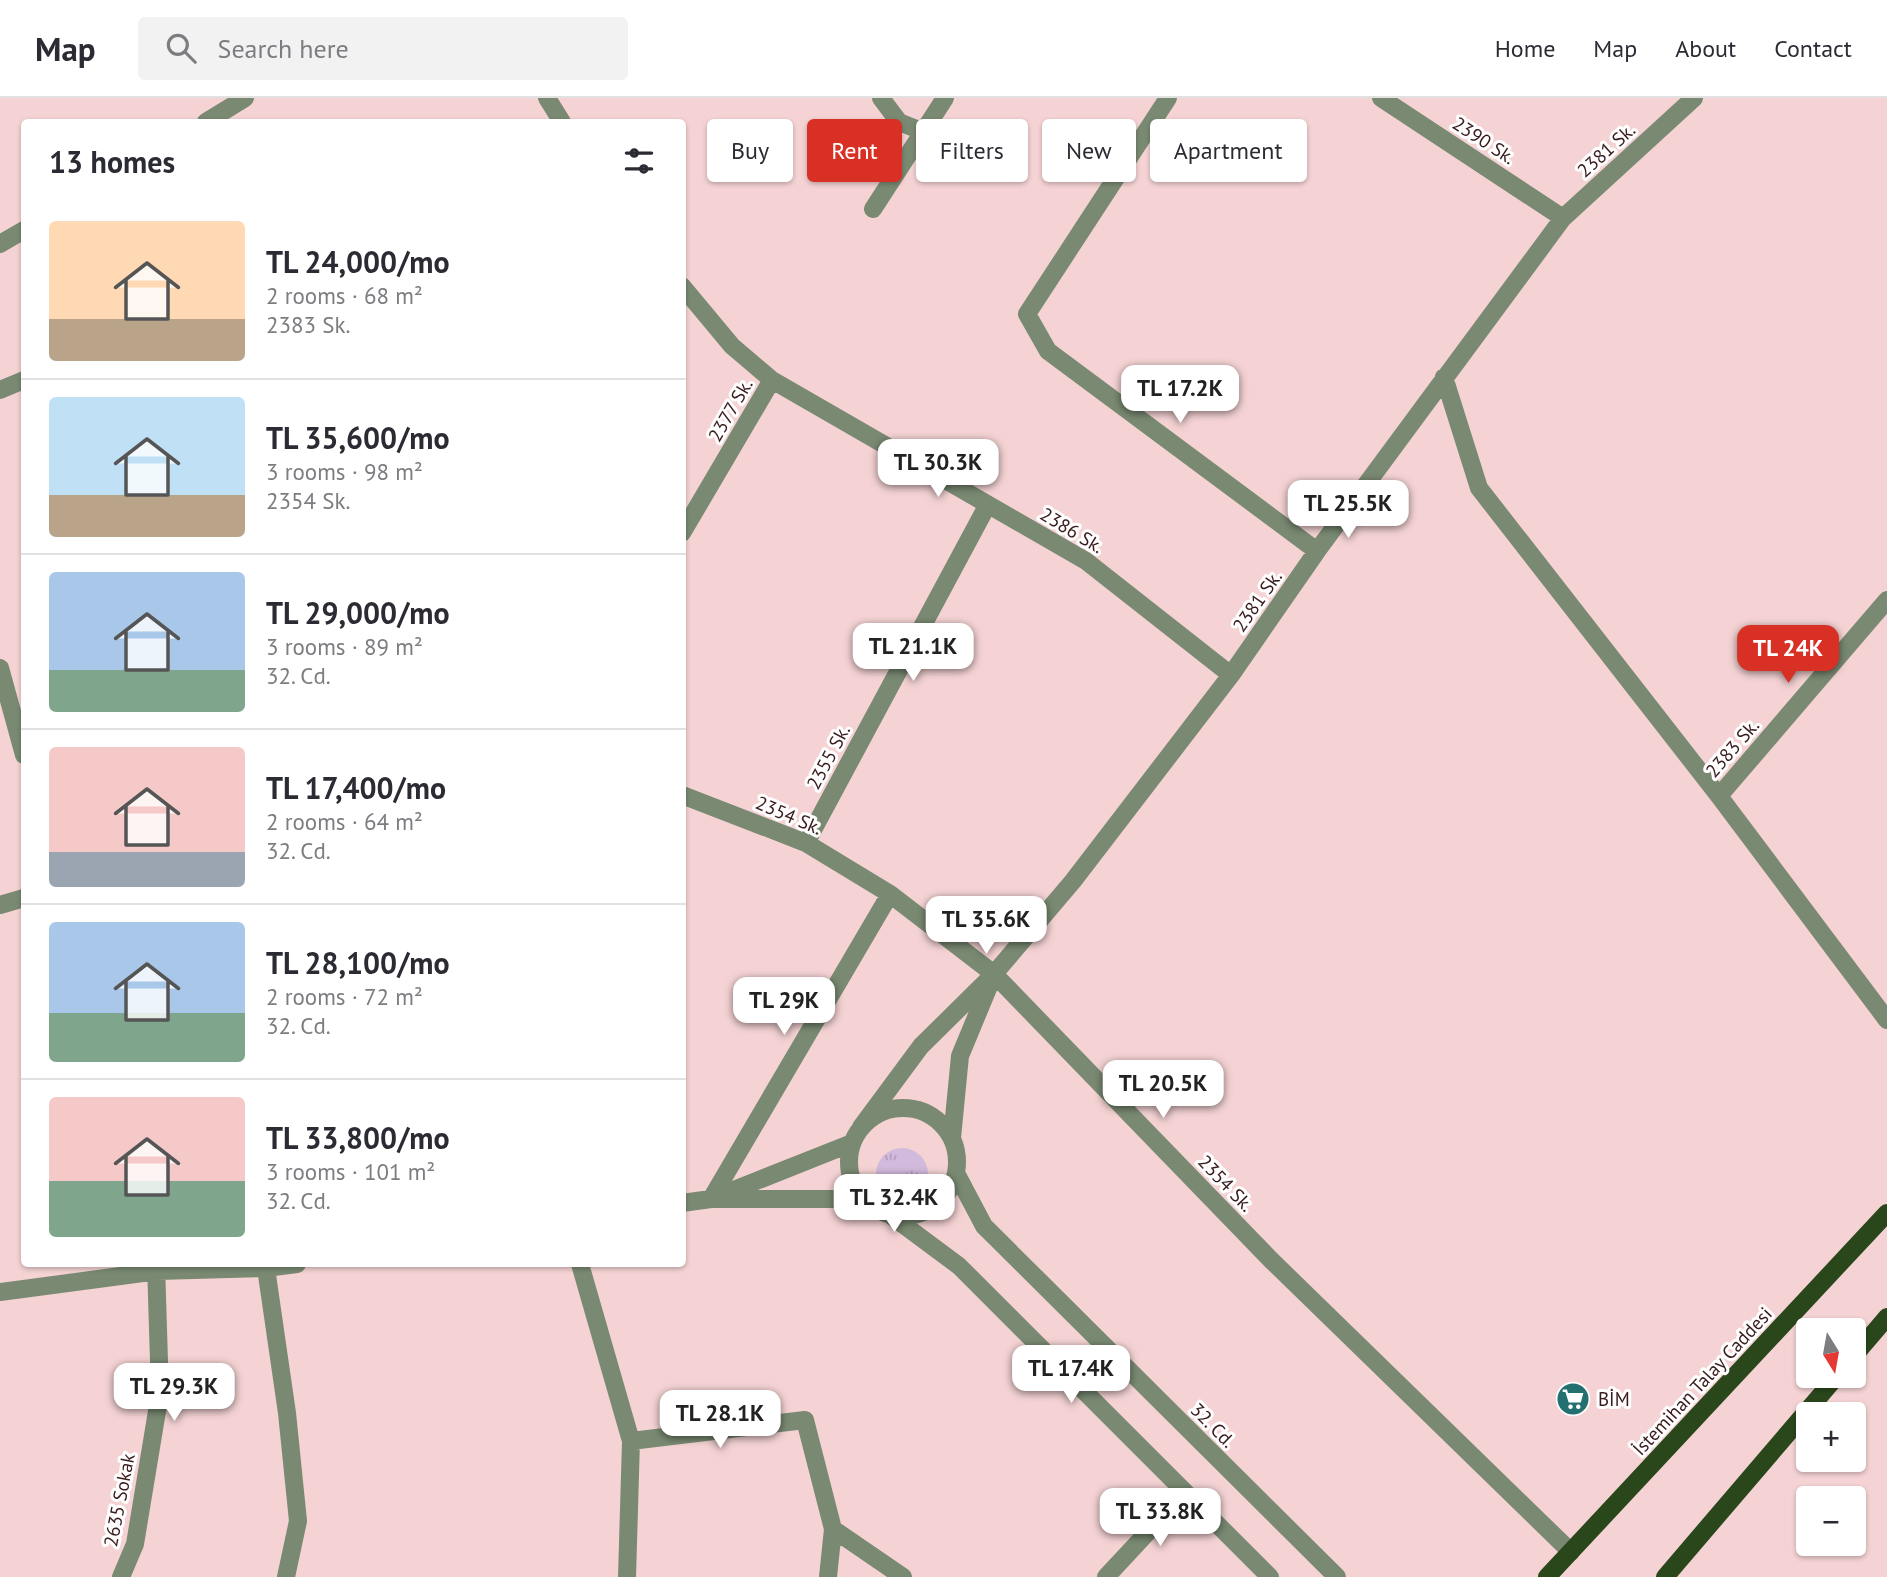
<!DOCTYPE html>
<meta charset="utf-8">
<style>
body{margin:0;font-family:"PT Sans",sans-serif;background:#f2f2f3;color:#2b2b33;height:100vh;display:flex;flex-direction:column;font-size:26px;white-space:nowrap}
*{box-sizing:border-box;margin:0}
p{font-size:23px;color:#7c7c81}
.icon{flex:none;width:38px;height:38px;fill:none;stroke:currentColor;stroke-width:2;stroke-linecap:round;stroke-linejoin:round}
.map{position:relative;flex:1;overflow:hidden}
.sheet{position:absolute;left:21px;top:21px;width:665px;height:1148px;display:flex;flex-direction:column;background:#fff;border-radius:7px;box-shadow:0 2px 5px #0004}
.sheet>*{flex:none}
.banner{position:absolute;left:707px;top:21px;width:665px;height:63px;display:flex;gap:14px}
.needle{width:46px;rotate:169deg}
.tools{position:absolute;left:1796px;top:1220px;display:grid;gap:14px}
.tools a{display:grid;place-items:center;width:70px;height:70px;border-radius:7px;background:#fff;box-shadow:0 2px 5px #0004;font-size:35px}
.price{position:absolute;translate:-50% -60px;padding:0 16px;border-radius:14px;background:#fff;color:#222;font-size:23px;line-height:46px;filter:drop-shadow(0 2px 4px #0008)}
.price::after{content:'';position:absolute;left:50%;top:42px;width:21px;height:16px;margin-left:-10px;background:inherit;clip-path:polygon(0 0,100% 0,50% 100%)}
.price.current{background:#d93025;color:#fff}
ul{padding:0;list-style:none}
li{display:flex;align-items:center;gap:21px;height:175px;padding:0 28px}
li+li{border-top:2px solid #e1e1e2}
li span{display:grid;place-items:center;flex:none;width:196px;height:140px;border-radius:7px;color:#555}
li>.icon{margin-inline-start:auto}
span .icon{width:84px;height:84px;fill:#fffc;stroke-width:1}
li b{font-size:30px}
h2{display:flex;justify-content:space-between;align-items:center;height:84px;padding:0 28px;font-size:30px}
.pill{padding:0 24px;border-radius:7px;background:#fff;box-shadow:0 2px 5px #0004;font-size:24px;line-height:63px}
.pill.current{background:#d93025;color:#fff}
header{display:flex;align-items:center;gap:42px;box-sizing:border-box;height:98px;padding:0 35px;background:#fff;border-bottom:2px solid #e1e1e2}
header strong{font-size:33px}
nav{display:flex;gap:38px;margin-inline-start:auto;font-size:24px}
.search{width:490px;height:63px;background:#f2f2f3;display:flex;align-items:center;gap:18px;box-sizing:border-box;padding:0 24px;border-radius:7px;color:#7c7c81;font-size:26px}
.map>svg:first-child{display:block}
.grass{fill:url(#grass-tufts)}
.lines{fill:none;stroke-linecap:round;stroke-linejoin:round}
.minor{stroke:#7a8a72;stroke-width:18}
.major{stroke:#2a471b;stroke-width:18}
.labels{text-anchor:middle;dominant-baseline:central;stroke-width:6;stroke-linejoin:round;paint-order:stroke}
.street-label{font-size:19px;fill:#381b1d;stroke:#fefefe}
.poi-label{font-size:19px;fill:#381b1d;stroke:#fefefe;text-anchor:start}
</style>
<header>
<strong>Map</strong>
<div class="search"><svg class="icon" aria-label="search" viewBox="0 0 24 24"><circle cx="10" cy="10" r="6"/><path d="M15 15l6 6"/></svg>Search here</div>
<nav><a>Home</a><a>Map</a><a>About</a><a>Contact</a></nav>
</header>
<div class="map">
<svg width="1887" height="1479" viewBox="0 0 1887 1479">
<defs>
<pattern id="grass-tufts" width="24" height="20" patternUnits="userSpaceOnUse" patternTransform="scale(1.75)"><rect width="24" height="20" fill="#d2badd"/><path d="M3 7l-1-3M5 7V3M7 7l1-3M15 17l-1-3M17 17v-4M19 17l1-3" fill="none" stroke="#b59fbd"/></pattern>
</defs>
<rect width="100%" height="100%" fill="#f5d3d4"/>
<path class="grass" d="M876 1076a26 26 0 1 1 52 0a26 26 0 1 1-52 0Z"/>
<g class="lines">
<path class="minor" d="M547 0 562 24
M881 0 899 24 924 34
M1168 0 1027 216 1048 253 1317 453
M1381 0 1563 120
M206 24 245 0
M873 111 945 0
M0 146 24 132
M682 188 732 248 772 282 1086 463 1231 577
M1444 279 1479 390 1719 698 1887 922
M0 292 24 282
M682 435 772 282
M0 570 24 657
M682 697 806 745 890 796 994 876 1271 1162 1571 1454
M1719 698 1887 502
M806 745 987 408
M0 807 24 800
M994 876 1073 783 1231 577 1317 453 1563 120 1694 0
M849 1064a54 54 0 1 1 108 0a54 54 0 1 1-108 0Z
M861 1029 921 948 994 876 960 958 952 1040
M956 1075 984 1128 1337 1479
M721 1097 852 1045
M711 1101 890 796
M682 1105 711 1101H864
M889 1116 959 1168 1270 1479
M580 1166 631 1343 627 1479
M266 1170 287 1315 298 1423 286 1479
M0 1194 158 1173 266 1170 297 1166
M631 1343 805 1322 833 1431 828 1479
M833 1431 903 1479
M121 1479 135 1446 160 1295 156 1166
M1106 1479 1185 1394"/>
<path class="major" d="M1853 1259 1887 1219
M1547 1479 1887 1115
M1665 1479 1837 1278"/>
</g>
<defs>
<symbol id="supermarket-disc" viewBox="-11 -11 22 22"><circle r="9.5" fill="#246f70" stroke="#fefefe"/><path d="M-6-5.5h2.5l.6 2H6L4.5 2H-2.5L-4.4-4H-6ZM-1.5 3.2a1.3 1.3 0 1 0 .1 0ZM3 3.2a1.3 1.3 0 1 0 .1 0Z" fill="#fff"/></symbol>
</defs>
<g fill-rule="evenodd">
<use href="#supermarket-disc" x="1554" y="1282" width="38" height="38"/>
</g>
<g class="labels">
<g class="street-label">
<text transform="translate(1484 42) rotate(33)">2390 Sk.</text>
<text transform="translate(1606 52) rotate(-42)">2381 Sk.</text>
<text transform="translate(730 312) rotate(-60)">2377 Sk.</text>
<text transform="translate(1072 432) rotate(31)">2386 Sk.</text>
<text transform="translate(1257 503) rotate(-55)">2381 Sk.</text>
<text transform="translate(1732 650) rotate(-49)">2383 Sk.</text>
<text transform="translate(828 659) rotate(-62)">2355 Sk.</text>
<text transform="translate(789 717) rotate(23)">2354 Sk.</text>
<text transform="translate(1226 1085) rotate(46)">2354 Sk.</text>
<text transform="translate(1702 1283) rotate(-47)">İstemihan Talay Caddesi</text>
<text transform="translate(1213 1327) rotate(45)">32. Cd.</text>
<text transform="translate(119 1402) rotate(-79)">2635 Sokak</text>
</g>
<g class="poi-label">
<text x="1598" y="1301">BİM</text>
</g>
</g>
</svg>
<div class="tools">
<a><svg class="needle" viewBox="-14 -14 28 28"><path d="M0-13l5 13h-10z" fill="#e53935"/><path d="M0 13l5-13h-10z" fill="#7c7c81"/></svg></a>
<a>+</a>
<a>−</a>
</div>
<b class="price" style="left:1180px;top:327px">TL 17.2K</b>
<b class="price" style="left:938px;top:401px">TL 30.3K</b>
<b class="price" style="left:1348px;top:442px">TL 25.5K</b>
<b class="price" style="left:913px;top:585px">TL 21.1K</b>
<b class="price current" style="left:1788px;top:587px">TL 24K</b>
<b class="price" style="left:986px;top:858px">TL 35.6K</b>
<b class="price" style="left:784px;top:939px">TL 29K</b>
<b class="price" style="left:1163px;top:1022px">TL 20.5K</b>
<b class="price" style="left:894px;top:1136px">TL 32.4K</b>
<b class="price" style="left:1071px;top:1307px">TL 17.4K</b>
<b class="price" style="left:174px;top:1325px">TL 29.3K</b>
<b class="price" style="left:720px;top:1352px">TL 28.1K</b>
<b class="price" style="left:1160px;top:1450px">TL 33.8K</b>
<div class="banner">
<a class="pill">Buy</a>
<a class="pill current">Rent</a>
<a class="pill">Filters</a>
<a class="pill">New</a>
<a class="pill">Apartment</a>
</div>
<section class="sheet">
<h2>13 homes<svg class="icon" aria-label="filters" viewBox="0 0 24 24"><path d="M4 7h16M4 17h16"/><circle cx="9" cy="7" r="2"/><circle cx="15" cy="17" r="2"/></svg></h2>
<ul>
<li><span style="background:linear-gradient(#ffd9b3 70%,#b9a48a 0)"><svg class="icon" aria-label="home" viewBox="0 0 24 24"><path d="M3 11l9-7 9 7M6 9v11h12V9"/></svg></span><div><b>TL 24,000/mo</b><p>2 rooms · 68 m²</p><p>2383 Sk.</p></div></li>
<li><span style="background:linear-gradient(#bfe0f5 70%,#b9a48a 0)"><svg class="icon" aria-label="home" viewBox="0 0 24 24"><path d="M3 11l9-7 9 7M6 9v11h12V9"/></svg></span><div><b>TL 35,600/mo</b><p>3 rooms · 98 m²</p><p>2354 Sk.</p></div></li>
<li><span style="background:linear-gradient(#a9c7e8 70%,#7fa58c 0)"><svg class="icon" aria-label="home" viewBox="0 0 24 24"><path d="M3 11l9-7 9 7M6 9v11h12V9"/></svg></span><div><b>TL 29,000/mo</b><p>3 rooms · 89 m²</p><p>32. Cd.</p></div></li>
<li><span style="background:linear-gradient(#f6c9c9 75%,#9aa5b1 0)"><svg class="icon" aria-label="home" viewBox="0 0 24 24"><path d="M3 11l9-7 9 7M6 9v11h12V9"/></svg></span><div><b>TL 17,400/mo</b><p>2 rooms · 64 m²</p><p>32. Cd.</p></div></li>
<li><span style="background:linear-gradient(#a9c7e8 65%,#7fa58c 0)"><svg class="icon" aria-label="home" viewBox="0 0 24 24"><path d="M3 11l9-7 9 7M6 9v11h12V9"/></svg></span><div><b>TL 28,100/mo</b><p>2 rooms · 72 m²</p><p>32. Cd.</p></div></li>
<li><span style="background:linear-gradient(#f6c9c9 60%,#7fa58c 0)"><svg class="icon" aria-label="home" viewBox="0 0 24 24"><path d="M3 11l9-7 9 7M6 9v11h12V9"/></svg></span><div><b>TL 33,800/mo</b><p>3 rooms · 101 m²</p><p>32. Cd.</p></div></li>
</ul>
</section>
</div>
